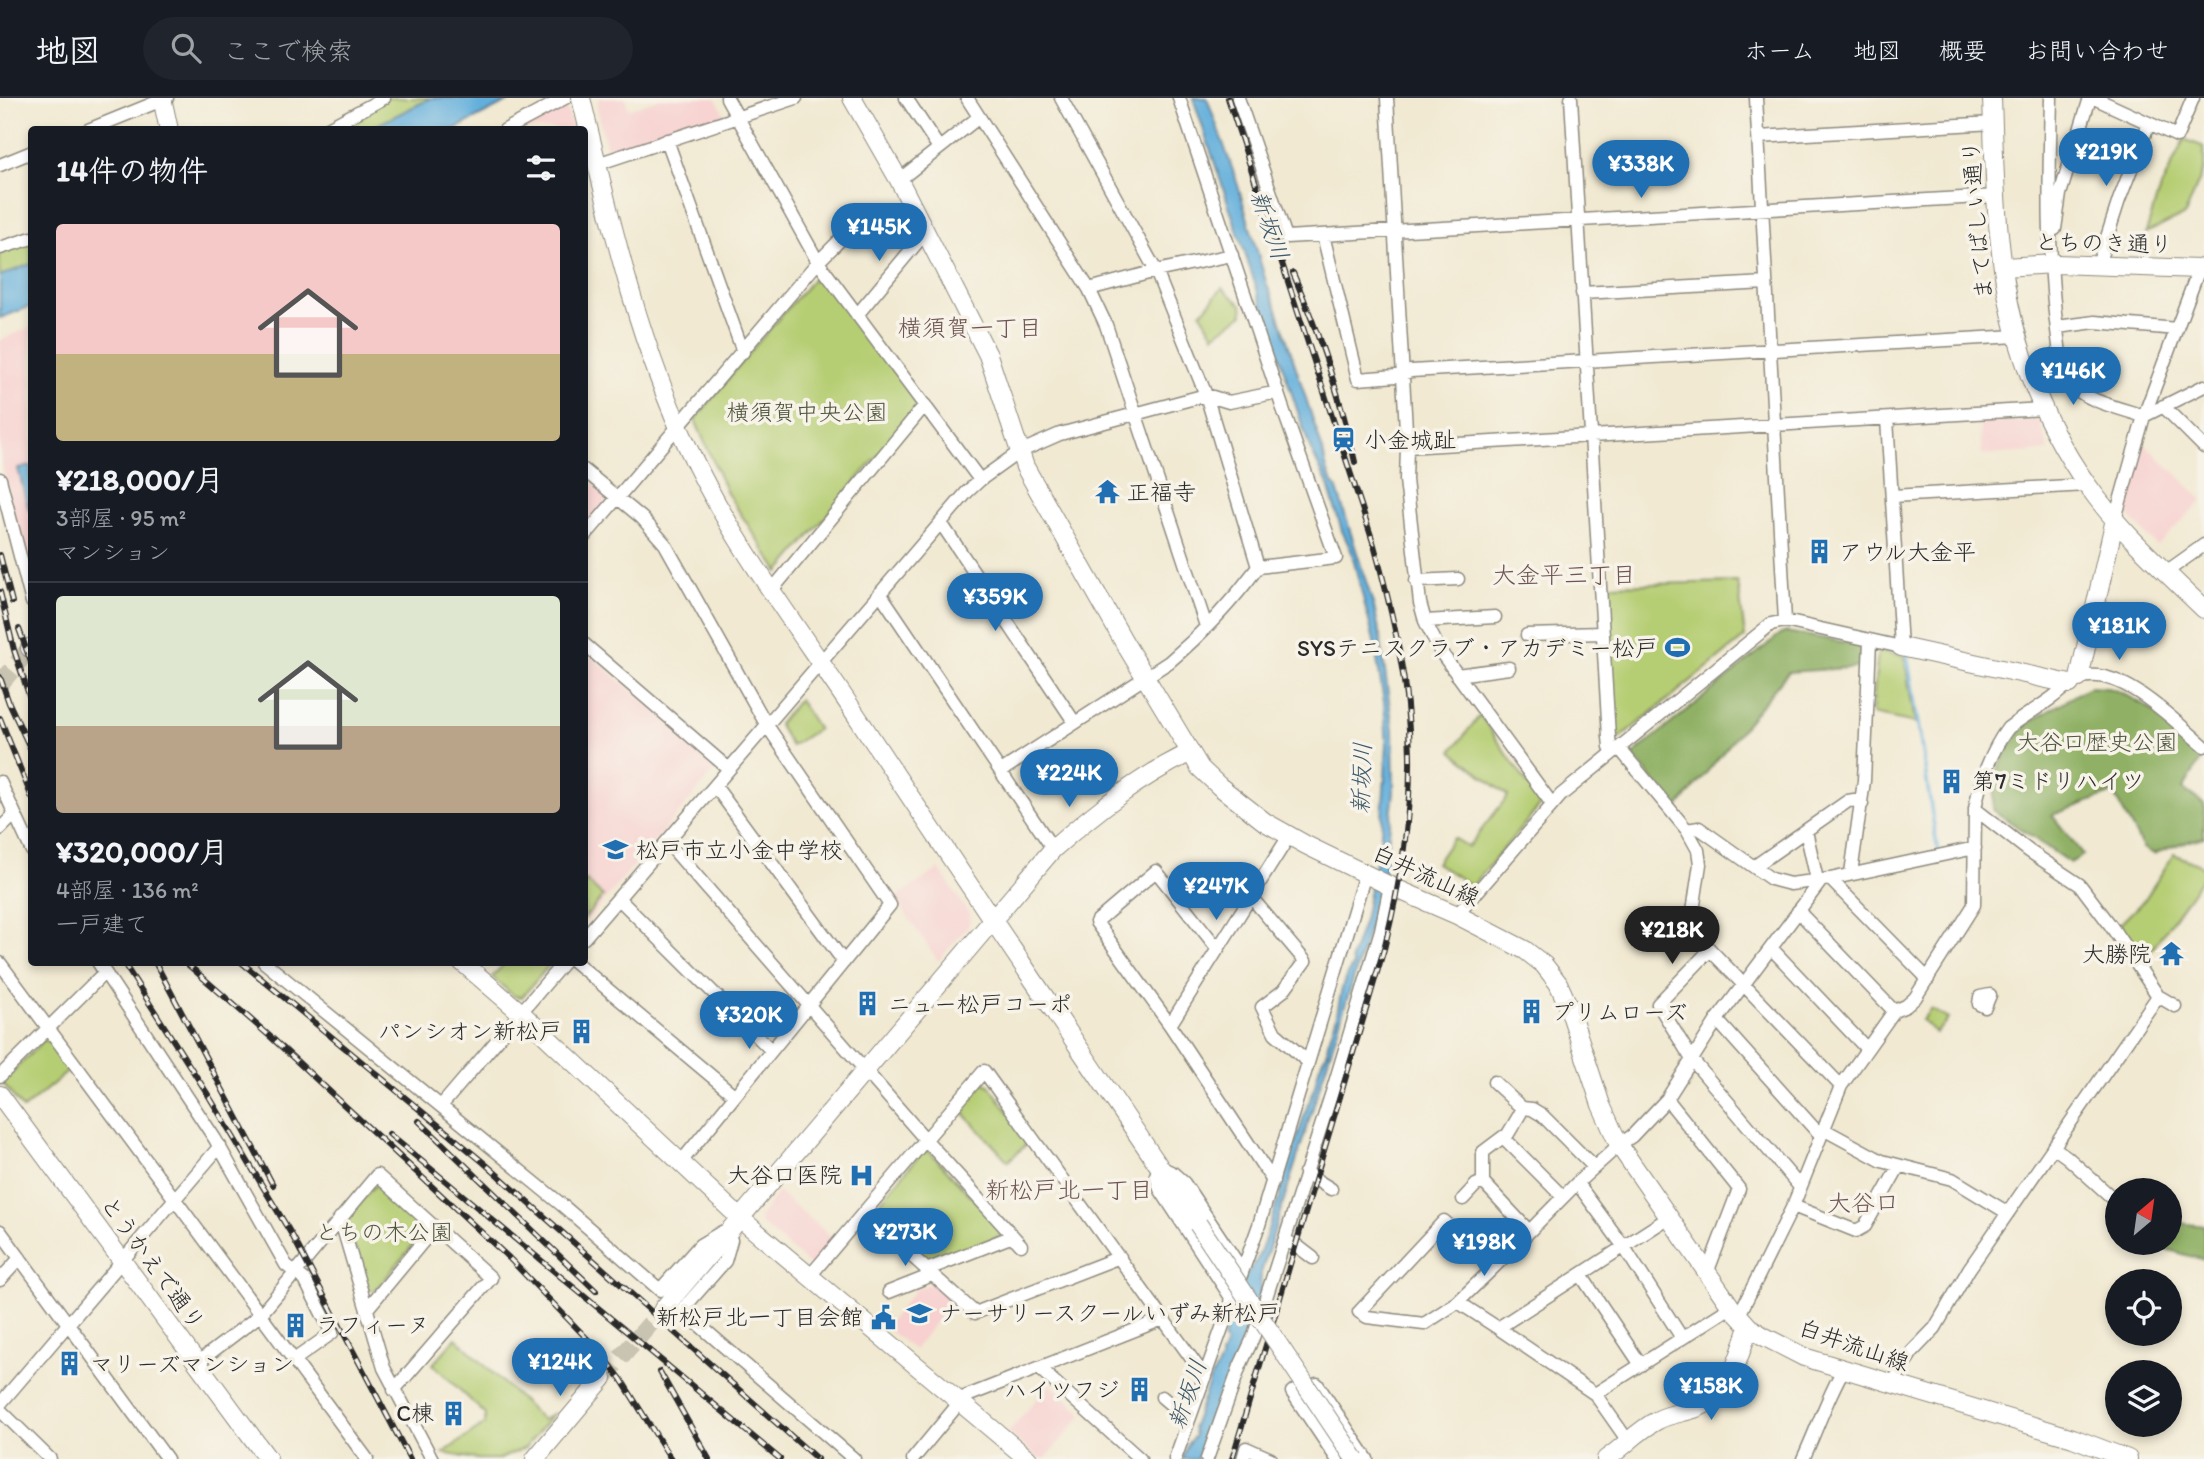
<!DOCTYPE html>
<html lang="ja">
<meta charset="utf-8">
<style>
body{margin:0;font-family:Itim,"Klee One",sans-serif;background:#20242c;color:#f1f3f6;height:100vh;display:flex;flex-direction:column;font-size:26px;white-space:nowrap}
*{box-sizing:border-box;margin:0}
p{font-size:23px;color:#9ea1a6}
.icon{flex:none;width:38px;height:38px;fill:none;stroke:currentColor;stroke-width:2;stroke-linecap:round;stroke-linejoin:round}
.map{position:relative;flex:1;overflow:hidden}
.side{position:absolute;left:28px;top:28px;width:560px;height:840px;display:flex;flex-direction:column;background:#171b24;border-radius:7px;box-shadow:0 4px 10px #0003}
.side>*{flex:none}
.needle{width:46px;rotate:29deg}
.buttons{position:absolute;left:2105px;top:1080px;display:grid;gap:14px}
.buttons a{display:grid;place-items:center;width:77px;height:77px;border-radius:50%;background:#171b24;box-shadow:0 4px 10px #0003;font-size:35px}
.price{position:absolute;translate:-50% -60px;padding:0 16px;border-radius:24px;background:#1f6fb2;color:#fff;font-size:23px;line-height:46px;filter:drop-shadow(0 2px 4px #0008)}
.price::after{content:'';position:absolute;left:50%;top:42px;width:21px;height:16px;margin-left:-10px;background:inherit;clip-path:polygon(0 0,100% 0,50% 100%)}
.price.on{background:#222;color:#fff}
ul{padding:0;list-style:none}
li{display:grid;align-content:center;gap:14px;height:371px;padding:0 28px}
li+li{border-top:2px solid #363941}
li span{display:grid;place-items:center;height:217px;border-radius:7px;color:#555}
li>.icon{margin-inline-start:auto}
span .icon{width:126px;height:126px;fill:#fffc;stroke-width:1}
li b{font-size:30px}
h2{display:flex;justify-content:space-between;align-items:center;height:84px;padding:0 28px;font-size:30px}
header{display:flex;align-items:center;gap:42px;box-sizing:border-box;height:98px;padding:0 35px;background:#171b24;border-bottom:2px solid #363941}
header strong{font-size:33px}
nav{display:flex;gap:38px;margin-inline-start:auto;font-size:24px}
.search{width:490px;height:63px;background:#20242c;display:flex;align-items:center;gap:18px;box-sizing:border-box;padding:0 24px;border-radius:38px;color:#9ea1a6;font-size:26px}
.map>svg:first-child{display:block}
.built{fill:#f7d0cf}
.green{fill:#b6ce73;stroke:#707c4f;stroke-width:2}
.forest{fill:#90b165;stroke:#5e6e48;stroke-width:2}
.water{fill:#62afdc;stroke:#466d84;stroke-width:2}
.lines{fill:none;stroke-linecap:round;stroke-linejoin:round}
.stream{stroke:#62afdc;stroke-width:3.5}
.secondary-tunnel{stroke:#c9c3b1;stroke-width:18;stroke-dasharray:18 9;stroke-linecap:butt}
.street-casing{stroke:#8e8a7e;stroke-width:15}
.secondary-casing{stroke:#8e8a7e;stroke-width:20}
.street{stroke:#fff;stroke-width:12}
.secondary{stroke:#fff;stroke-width:18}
.rail-casing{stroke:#2b2b2b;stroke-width:6}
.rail{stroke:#f7f3e8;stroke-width:3.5;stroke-dasharray:10;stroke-linecap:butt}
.secondary-bridge-casing{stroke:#8e8a7e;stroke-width:20;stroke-linecap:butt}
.secondary-bridge{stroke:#fff;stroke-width:18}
.labels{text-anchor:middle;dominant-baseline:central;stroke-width:7;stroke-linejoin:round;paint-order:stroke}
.street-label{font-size:23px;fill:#2b2b2b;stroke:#f7f3e8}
.park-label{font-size:23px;fill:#4e543d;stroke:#f7f3e8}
.poi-label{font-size:23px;fill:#2b2b2b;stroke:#f7f3e8;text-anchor:start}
.water-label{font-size:24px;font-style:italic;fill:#3e5969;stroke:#f7f3e8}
.neighbourhood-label{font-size:24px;fill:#6f5655;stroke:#f7f3e8}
</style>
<header>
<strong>地図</strong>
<div class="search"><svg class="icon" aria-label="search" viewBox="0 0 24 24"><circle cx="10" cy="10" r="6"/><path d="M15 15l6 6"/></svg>ここで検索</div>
<nav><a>ホーム</a><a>地図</a><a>概要</a><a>お問い合わせ</a></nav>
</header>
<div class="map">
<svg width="2204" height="1361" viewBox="0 0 2204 1361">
<rect width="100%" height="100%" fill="#f7f3e8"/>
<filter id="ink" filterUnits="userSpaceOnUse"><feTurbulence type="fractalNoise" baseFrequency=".0143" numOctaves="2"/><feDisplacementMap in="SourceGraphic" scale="14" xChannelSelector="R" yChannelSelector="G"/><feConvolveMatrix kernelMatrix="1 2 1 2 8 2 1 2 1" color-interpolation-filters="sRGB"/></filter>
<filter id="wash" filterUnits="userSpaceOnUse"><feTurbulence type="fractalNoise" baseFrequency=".00686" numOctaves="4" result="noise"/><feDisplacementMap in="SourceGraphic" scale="28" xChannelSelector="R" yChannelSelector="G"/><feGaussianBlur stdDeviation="1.57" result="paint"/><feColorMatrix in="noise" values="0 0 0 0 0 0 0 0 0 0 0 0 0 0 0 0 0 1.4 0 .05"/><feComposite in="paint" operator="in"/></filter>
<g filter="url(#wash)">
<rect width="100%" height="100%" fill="#f1e9d2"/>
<path class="built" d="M599 0H625L629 11 661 0H715L725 17 611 55 607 51 597 10Z
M561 9 568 13 572 31H522L520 27Z
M31 229V490L0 357V242Z
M2039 322 2049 353 1982 357 1979 324Z
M2144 345 2203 402 2157 448 2126 415Z
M585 379 606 398 607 402 585 430Z
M585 553 719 667 585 825Z
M939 771 970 817V823L966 831 938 863 895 800Z
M778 1094 835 1142 812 1169 760 1125V1119Z
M934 1184 953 1201 914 1252 885 1229 915 1192Z
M1050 1286 1083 1316 1045 1361H1039L1008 1334Z"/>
<path class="green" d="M388 0H431L369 31 329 32Z
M2184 41 2204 49V71L2185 117 2146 135 2158 96Z
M31 145V166L0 178V154Z
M818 175 921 307 779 474 727 395 695 322 744 261Z
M1222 190 1242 207 1243 216 1214 237 1201 215Z
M1738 484 1745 539 1620 640 1613 637 1605 487Z
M1878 553 1904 558 1915 625 1872 616Z
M799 602 818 631 791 648 778 626Z
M1480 617 1540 704 1539 709 1472 788 1436 765 1453 740 1468 749 1508 698 1452 653Z
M2174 756 2204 769V777L2144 863 2119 829 2122 824 2145 801Z
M585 782 603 798 585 820Z
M505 865H551L522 899 514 898 492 879Z
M1931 911 1948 921 1936 935 1922 922Z
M44 942 52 944 72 970 23 1011 2 984Z
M981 984 989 987 1030 1043 1008 1063 958 1009Z
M923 1053 930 1054 1006 1136 931 1165 876 1117 875 1110Z
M379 1086 427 1130 375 1193 367 1191 347 1124 348 1118 375 1087Z
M456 1240 542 1322 554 1315 525 1350 500 1361H476L443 1355 485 1326V1316L433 1266Z"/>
<path class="forest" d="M1786 534 1860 547 1863 553 1862 569 1788 574 1677 711 1633 658 1635 655 1779 537Z
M2089 589C2096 590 2105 589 2112 591 2147 604 2176 631 2204 656L2183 691 2204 706V739L2176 747 2154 756 2143 750 2113 695 2052 717 2083 757 2070 765 1993 712 1995 678 2008 650 2025 627Z
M2170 1124 2204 1128V1162L2144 1145 2170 1144Z"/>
<path class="water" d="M431 0H515L455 31H369Z
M1193 0H1207L1237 84 1267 187 1277 211 1323 353C1325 364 1327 380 1336 388L1374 509 1380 537 1393 632 1394 694 1384 775 1365 844 1261 1175 1260 1198 1244 1244 1233 1271 1228 1277 1214 1320 1197 1361H1182L1188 1345 1195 1338 1193 1329 1210 1282 1221 1263V1258L1226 1246 1223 1240 1246 1177 1257 1162 1264 1144 1277 1105 1280 1101V1094L1308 1006C1318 990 1315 969 1327 955 1326 941 1335 930 1337 916 1340 901 1342 880 1353 868L1351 861 1364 822 1377 754 1380 749 1387 648 1384 604 1374 543 1351 452 1342 433 1327 384 1310 350Z
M31 166V208L0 220V178Z
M31 368V411L29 412 18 371Z"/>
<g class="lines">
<path class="stream" d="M1907 556 1938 754"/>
</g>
</g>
<g filter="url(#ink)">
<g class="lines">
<path class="secondary-tunnel" d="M0 586 30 550
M603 1280 663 1211"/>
<defs>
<path id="street" d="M727 0 818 164 980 382
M906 0 939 50
M967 0 1089 191 1106 227 1206 528
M1061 0 1156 173 1206 297 1258 469
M1238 0 1286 139 1997 98
M1387 0 1407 349 1406 382 1420 505 1425 523 1440 553 1552 706
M1571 0 1609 639 1610 649 1614 654
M1756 0 1785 523
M2051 0C2049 81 2047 160 2058 240 2060 253 2060 271 2067 282 2080 302 2122 311 2144 318L2204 288
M2094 0 2177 38 2193 0
M88 32 167 0
M324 32 384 0
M505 32 565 0
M1758 39 1993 25
M667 42 743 254
M597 66 796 0
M0 67 32 54
M899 82 979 19
M2055 131 2060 96 2090 0
M1323 137 1358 281 1396 278 1411 273 2017 238
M0 150 32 140
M2098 167 2119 102 2149 25
M1089 191 1156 173 1232 157
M1582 195 1766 185
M857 217 925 135
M2057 229 2095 224 2177 231
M2163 308 2204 349
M1407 349 2043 311
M584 372 642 420 665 446 766 626 890 807 681 1064
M0 381 32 504
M1892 398 2087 387
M2115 421 2144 318 2199 171
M941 425 1075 625
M584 439 818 164 847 135 913 109
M2166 474 2204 447
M1416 483 1458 481
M772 492 925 307
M880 495 1053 751
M1425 523 1495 519
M1527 537 1603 535
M584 546 729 671
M1457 577 1509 570
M1619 650 1687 732 1698 752 1700 766 1692 820 1694 835 1841 988
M1001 673 1169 564C1202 536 1232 504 1258 469L1336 460 1283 311 1179 0
M0 684 32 753
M715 688 844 864
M1975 711 2029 753 2080 787 2111 828 2158 898 2175 908
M0 731 14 717
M1687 732 1699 730 1771 781 1790 786 1830 781 1975 750
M1806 733 1817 782
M667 744 925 1041 1021 1147
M1755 768 1848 703 1854 702 1862 706
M1851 775 1864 683 1870 543
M1830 781 1928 881
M1251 799 1305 863 1283 893 1262 909 1275 935 1308 964
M619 801 771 952
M1798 813 1894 913
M1457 817 1561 697 1771 526 1785 523 1901 549 1887 321
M584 840 967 394 980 382 1019 354 1060 336 1206 297 1229 304 1278 294
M1771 850 1867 951
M1218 851 1156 773 1096 824 1170 927 1273 1083
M1710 852 1658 906 1693 963 1800 1089
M98 864 215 1041 286 1167 305 1182 332 1235 294 1262
M264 864 562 1107 660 1192 700 1147 722 1134 731 1142 725 1163 682 1212 854 1361
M575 864 734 997
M0 865 367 1361
M1990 897 1985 909 1979 906 1980 899Z
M1717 922 1820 1037
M1170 927 1289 738
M0 978 104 875
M1494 984 1522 1010
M1667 1001 1739 1091 1707 1175
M441 1008 564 864
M1823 1031 1882 1063 1952 1081 2008 1115
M1505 1041 1520 1016 1522 1010 1532 1011 1542 1017 1594 1069
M2053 1049 2067 1059 2118 1105
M1305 1075 1331 1091
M1577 1085 1624 1149 1682 1240
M1463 1101 1476 1087 1483 1084
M1793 1108 1856 1133 1865 1128 1899 1068
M864 1115 975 1215 1120 1159
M340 1120 384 1270 432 1361
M0 1133 167 1361
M1529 1133 1483 1084V1054L1503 1039 1563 1099
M1284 1143 1296 1147 1313 1160
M1495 1168 1458 1204 1498 1230 1668 1120
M926 1172 1013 1138
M1581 1177 1641 1267
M809 1179 984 973 1205 1279
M0 1182 20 1160
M889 1194 932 1177
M1232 1201 1160 1091 1156 1077 1160 1069 1173 1075 1184 1085 1242 1172
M1458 1204 1424 1226 1367 1219 1359 1214 1444 1123 1495 1168 1577 1085 1619 1047 1632 1038 1667 1001 1717 922 1821 783
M367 1211 435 1129
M1739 1217 1793 1108 1841 988 1894 913 1906 908 1915 900 1974 807 1975 711C1979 685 1992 651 2008 630 2023 619 2038 610 2053 599 2061 593 2070 583 2080 580 2120 566 2175 624 2204 648
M1498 1230 1595 1296 1731 1209
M197 1265 260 1217 377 1077 491 1180 394 1292
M1040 1271 1140 1361
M1892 1286 1912 1254 1935 1230 1969 1171 2158 898
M1595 1296 1628 1343
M1162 1299 1189 1322
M957 1302 1163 1221
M0 1306 220 1048
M0 1312 50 1361
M913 1361 960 1304
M1175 1361 1259 1127 1365 776
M1207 1361 1240 1268 1253 1240 1333 991 1381 832 1390 788
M1243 1361 1246 1350 1271 1361
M1337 1361 1292 1294 1317 1286 1367 1361
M1803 1361C1817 1331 1827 1300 1843 1272"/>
<path id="secondary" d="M162 0 169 32
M581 0C610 120 637 242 690 354 735 449 802 535 860 623 971 792 1085 958 1198 1126
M852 0 899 82 988 257 1025 369 1124 544 1200 670 1219 688 1265 724 1306 747 1390 788 1457 817 1525 852 1544 867 1558 885 1568 907 1601 1007 1619 1047 1731 1209 1749 1229 1763 1238 1804 1259 2073 1340 2128 1361
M1992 0C1994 56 1995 114 2003 170 2014 252 2046 334 2097 400 2128 441 2167 475 2204 511
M2003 169 2056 166 2199 171 2204 169
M1901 549 2070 586
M30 550 32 549
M2079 580 2115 421
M462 864 520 914 741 1121 1028 1361
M0 997 268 1361
M663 1211 1053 751C1096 713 1138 680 1189 655
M535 1361 603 1280
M1606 1361C1624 1349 1638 1332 1658 1322 1669 1316 1682 1315 1694 1311 1731 1298 1738 1261 1749 1229"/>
</defs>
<use href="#street" class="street-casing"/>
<use href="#secondary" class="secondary-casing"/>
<use href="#street" class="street"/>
<use href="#secondary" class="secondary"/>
<defs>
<path id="rail" d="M1228 0 1374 447C1393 516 1409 585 1410 657 1411 722 1400 788 1384 851L1232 1361
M1293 175C1319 236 1341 299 1355 364
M0 457 12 504
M0 494 14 552 32 606
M19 531 32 567
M0 579 9 605 32 654
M0 620 32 700
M123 864 207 995 293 1139 410 1361
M155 864 273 1087
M185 864 273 941 509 1160 601 1255 621 1281 671 1361
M241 864 483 1064 817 1361
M419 1023 596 1193
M389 1036 780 1361
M660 1274 709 1361"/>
</defs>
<use href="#rail" class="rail-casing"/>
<use href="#rail" class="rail"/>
<defs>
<path id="secondary-bridge" d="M1198 1126 1355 1361"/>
</defs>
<use href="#secondary-bridge" class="secondary-bridge-casing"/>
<use href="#secondary-bridge" class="secondary-bridge"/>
</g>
</g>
<defs>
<symbol id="station-bare" viewBox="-9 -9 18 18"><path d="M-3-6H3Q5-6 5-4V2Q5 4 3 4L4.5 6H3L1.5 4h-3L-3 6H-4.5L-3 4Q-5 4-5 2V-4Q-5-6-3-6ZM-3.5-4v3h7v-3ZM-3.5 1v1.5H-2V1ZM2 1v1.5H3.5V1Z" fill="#1f6fb2" stroke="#f7f3e8" stroke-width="2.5" paint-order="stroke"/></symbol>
<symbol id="temple-bare" viewBox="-9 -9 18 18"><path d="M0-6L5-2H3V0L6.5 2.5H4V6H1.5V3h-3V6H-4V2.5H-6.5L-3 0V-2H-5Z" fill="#1f6fb2" stroke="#f7f3e8" stroke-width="2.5" paint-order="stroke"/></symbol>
<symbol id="building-bare" viewBox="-9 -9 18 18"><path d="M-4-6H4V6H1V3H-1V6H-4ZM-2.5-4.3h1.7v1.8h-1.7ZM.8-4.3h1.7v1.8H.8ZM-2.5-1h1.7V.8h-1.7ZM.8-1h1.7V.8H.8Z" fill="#1f6fb2" stroke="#f7f3e8" stroke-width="2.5" paint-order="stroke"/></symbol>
<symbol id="stadium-bare" viewBox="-9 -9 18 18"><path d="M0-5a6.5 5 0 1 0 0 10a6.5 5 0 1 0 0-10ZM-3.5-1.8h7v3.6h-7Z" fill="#1f6fb2" stroke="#f7f3e8" stroke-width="2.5" paint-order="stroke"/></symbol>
<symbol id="school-bare" viewBox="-9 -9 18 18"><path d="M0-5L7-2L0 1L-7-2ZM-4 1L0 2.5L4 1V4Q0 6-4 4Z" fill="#1f6fb2" stroke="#f7f3e8" stroke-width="2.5" paint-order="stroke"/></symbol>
<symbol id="hospital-bare" viewBox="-9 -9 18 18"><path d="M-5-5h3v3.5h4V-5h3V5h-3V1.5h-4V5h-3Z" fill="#1f6fb2" stroke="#f7f3e8" stroke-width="2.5" paint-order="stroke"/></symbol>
<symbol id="university-bare" viewBox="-9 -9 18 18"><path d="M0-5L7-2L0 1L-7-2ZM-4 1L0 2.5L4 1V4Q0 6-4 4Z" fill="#1f6fb2" stroke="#f7f3e8" stroke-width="2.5" paint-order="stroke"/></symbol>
<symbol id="civic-bare" viewBox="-9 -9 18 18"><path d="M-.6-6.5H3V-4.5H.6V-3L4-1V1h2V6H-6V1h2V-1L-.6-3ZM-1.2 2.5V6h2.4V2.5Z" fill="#1f6fb2" stroke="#f7f3e8" stroke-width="2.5" paint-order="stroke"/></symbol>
</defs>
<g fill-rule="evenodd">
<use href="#station-bare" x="1326" y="324" width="35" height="35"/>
<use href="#temple-bare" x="1090" y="376" width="35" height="35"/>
<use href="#building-bare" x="1802" y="436" width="35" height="35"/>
<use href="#stadium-bare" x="1660" y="532" width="35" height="35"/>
<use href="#building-bare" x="1934" y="666" width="35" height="35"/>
<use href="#school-bare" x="598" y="734" width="35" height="35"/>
<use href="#temple-bare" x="2154" y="838" width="35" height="35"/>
<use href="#building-bare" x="850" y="888" width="35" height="35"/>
<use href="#building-bare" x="1514" y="896" width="35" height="35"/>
<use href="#building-bare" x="564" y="916" width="35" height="35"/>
<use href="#hospital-bare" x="844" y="1060" width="35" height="35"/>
<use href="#university-bare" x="902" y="1198" width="35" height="35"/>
<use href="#civic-bare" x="866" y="1202" width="35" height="35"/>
<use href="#building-bare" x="278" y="1210" width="35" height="35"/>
<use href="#building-bare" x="52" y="1248" width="35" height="35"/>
<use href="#building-bare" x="1122" y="1274" width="35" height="35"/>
<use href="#building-bare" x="436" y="1298" width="35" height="35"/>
</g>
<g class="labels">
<g class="street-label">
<text transform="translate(1977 122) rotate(-95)">まてばしい通り</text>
<text transform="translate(2104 145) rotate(1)">とちのき通り</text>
<text transform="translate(1426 777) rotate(25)">白井流山線</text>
<text transform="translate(153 1165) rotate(54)">とうかえで通り</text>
<text transform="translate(1854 1247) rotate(19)">白井流山線</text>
</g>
<g class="park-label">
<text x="807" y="314">横須賀中央公園</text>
<text x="2097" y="644">大谷口歴史公園</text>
<text x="384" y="1134">とちの木公園</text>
</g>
<g class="poi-label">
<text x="1364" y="342">小金城趾</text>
<text x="1127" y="394">正福寺</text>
<text x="1839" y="454">アウル大金平</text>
<text x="1658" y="550" text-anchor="end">SYSテニスクラブ・アカデミー松戸</text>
<text x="1972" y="683">第7ミドリハイツ</text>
<text x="636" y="752">松戸市立小金中学校</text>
<text x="2151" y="856" text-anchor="end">大勝院</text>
<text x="888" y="906">ニュー松戸コーポ</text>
<text x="1551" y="914">プリムローズ</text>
<text x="562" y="933" text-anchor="end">パンシオン新松戸</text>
<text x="842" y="1077" text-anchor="end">大谷口医院</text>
<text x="939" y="1215">ナーサリースクールいずみ新松戸</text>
<text x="863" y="1219" text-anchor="end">新松戸北一丁目会館</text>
<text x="316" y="1227">ラフィーヌ</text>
<text x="90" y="1266">マリーズマンション</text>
<text x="1119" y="1292" text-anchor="end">ハイツフジ</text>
<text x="434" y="1315" text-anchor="end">C棟</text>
</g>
<g class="water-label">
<text transform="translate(1270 127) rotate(71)">新坂川</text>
<text transform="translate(1361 680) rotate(-88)">新坂川</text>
<text transform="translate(1187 1296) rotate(-71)">新坂川</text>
</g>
<g class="neighbourhood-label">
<text x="970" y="229">横須賀一丁目</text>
<text x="1564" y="476">大金平三丁目</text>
<text x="1069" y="1091">新松戸北一丁目</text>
<text x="1863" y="1104">大谷口</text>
</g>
</g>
</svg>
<div class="buttons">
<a><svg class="needle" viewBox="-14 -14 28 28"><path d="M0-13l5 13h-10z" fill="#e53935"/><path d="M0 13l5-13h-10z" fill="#9ea1a6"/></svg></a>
<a><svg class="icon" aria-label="locate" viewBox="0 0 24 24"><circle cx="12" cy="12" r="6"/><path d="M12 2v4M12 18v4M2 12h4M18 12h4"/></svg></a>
<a><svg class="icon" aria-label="layers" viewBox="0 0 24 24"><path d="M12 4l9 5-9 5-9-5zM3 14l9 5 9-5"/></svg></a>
</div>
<b class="price" style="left:2106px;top:90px">¥219K</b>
<b class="price" style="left:1641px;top:102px">¥338K</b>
<b class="price" style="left:879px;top:165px">¥145K</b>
<b class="price" style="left:2073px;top:309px">¥146K</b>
<b class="price" style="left:995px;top:535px">¥359K</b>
<b class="price" style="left:2119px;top:564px">¥181K</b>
<b class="price" style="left:1069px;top:711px">¥224K</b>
<b class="price" style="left:1216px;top:824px">¥247K</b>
<b class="price on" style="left:1672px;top:868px">¥218K</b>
<b class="price" style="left:749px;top:953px">¥320K</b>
<b class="price" style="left:905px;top:1170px">¥273K</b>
<b class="price" style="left:1484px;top:1180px">¥198K</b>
<b class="price" style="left:560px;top:1300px">¥124K</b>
<b class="price" style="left:1711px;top:1324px">¥158K</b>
<section class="side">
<h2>14件の物件<svg class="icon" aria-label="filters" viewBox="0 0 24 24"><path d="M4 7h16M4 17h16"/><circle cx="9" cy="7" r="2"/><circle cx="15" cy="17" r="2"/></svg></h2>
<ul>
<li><span style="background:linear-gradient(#f6c9c9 60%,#c2b280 0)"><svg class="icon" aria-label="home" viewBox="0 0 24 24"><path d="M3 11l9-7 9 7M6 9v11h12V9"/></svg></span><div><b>¥218,000/月</b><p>3部屋 · 95 m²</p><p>マンション</p></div></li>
<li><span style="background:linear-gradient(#dfe7d0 60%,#b9a48a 0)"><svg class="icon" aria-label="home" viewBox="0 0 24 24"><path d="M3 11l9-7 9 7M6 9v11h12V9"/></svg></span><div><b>¥320,000/月</b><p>4部屋 · 136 m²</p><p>一戸建て</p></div></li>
</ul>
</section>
</div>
